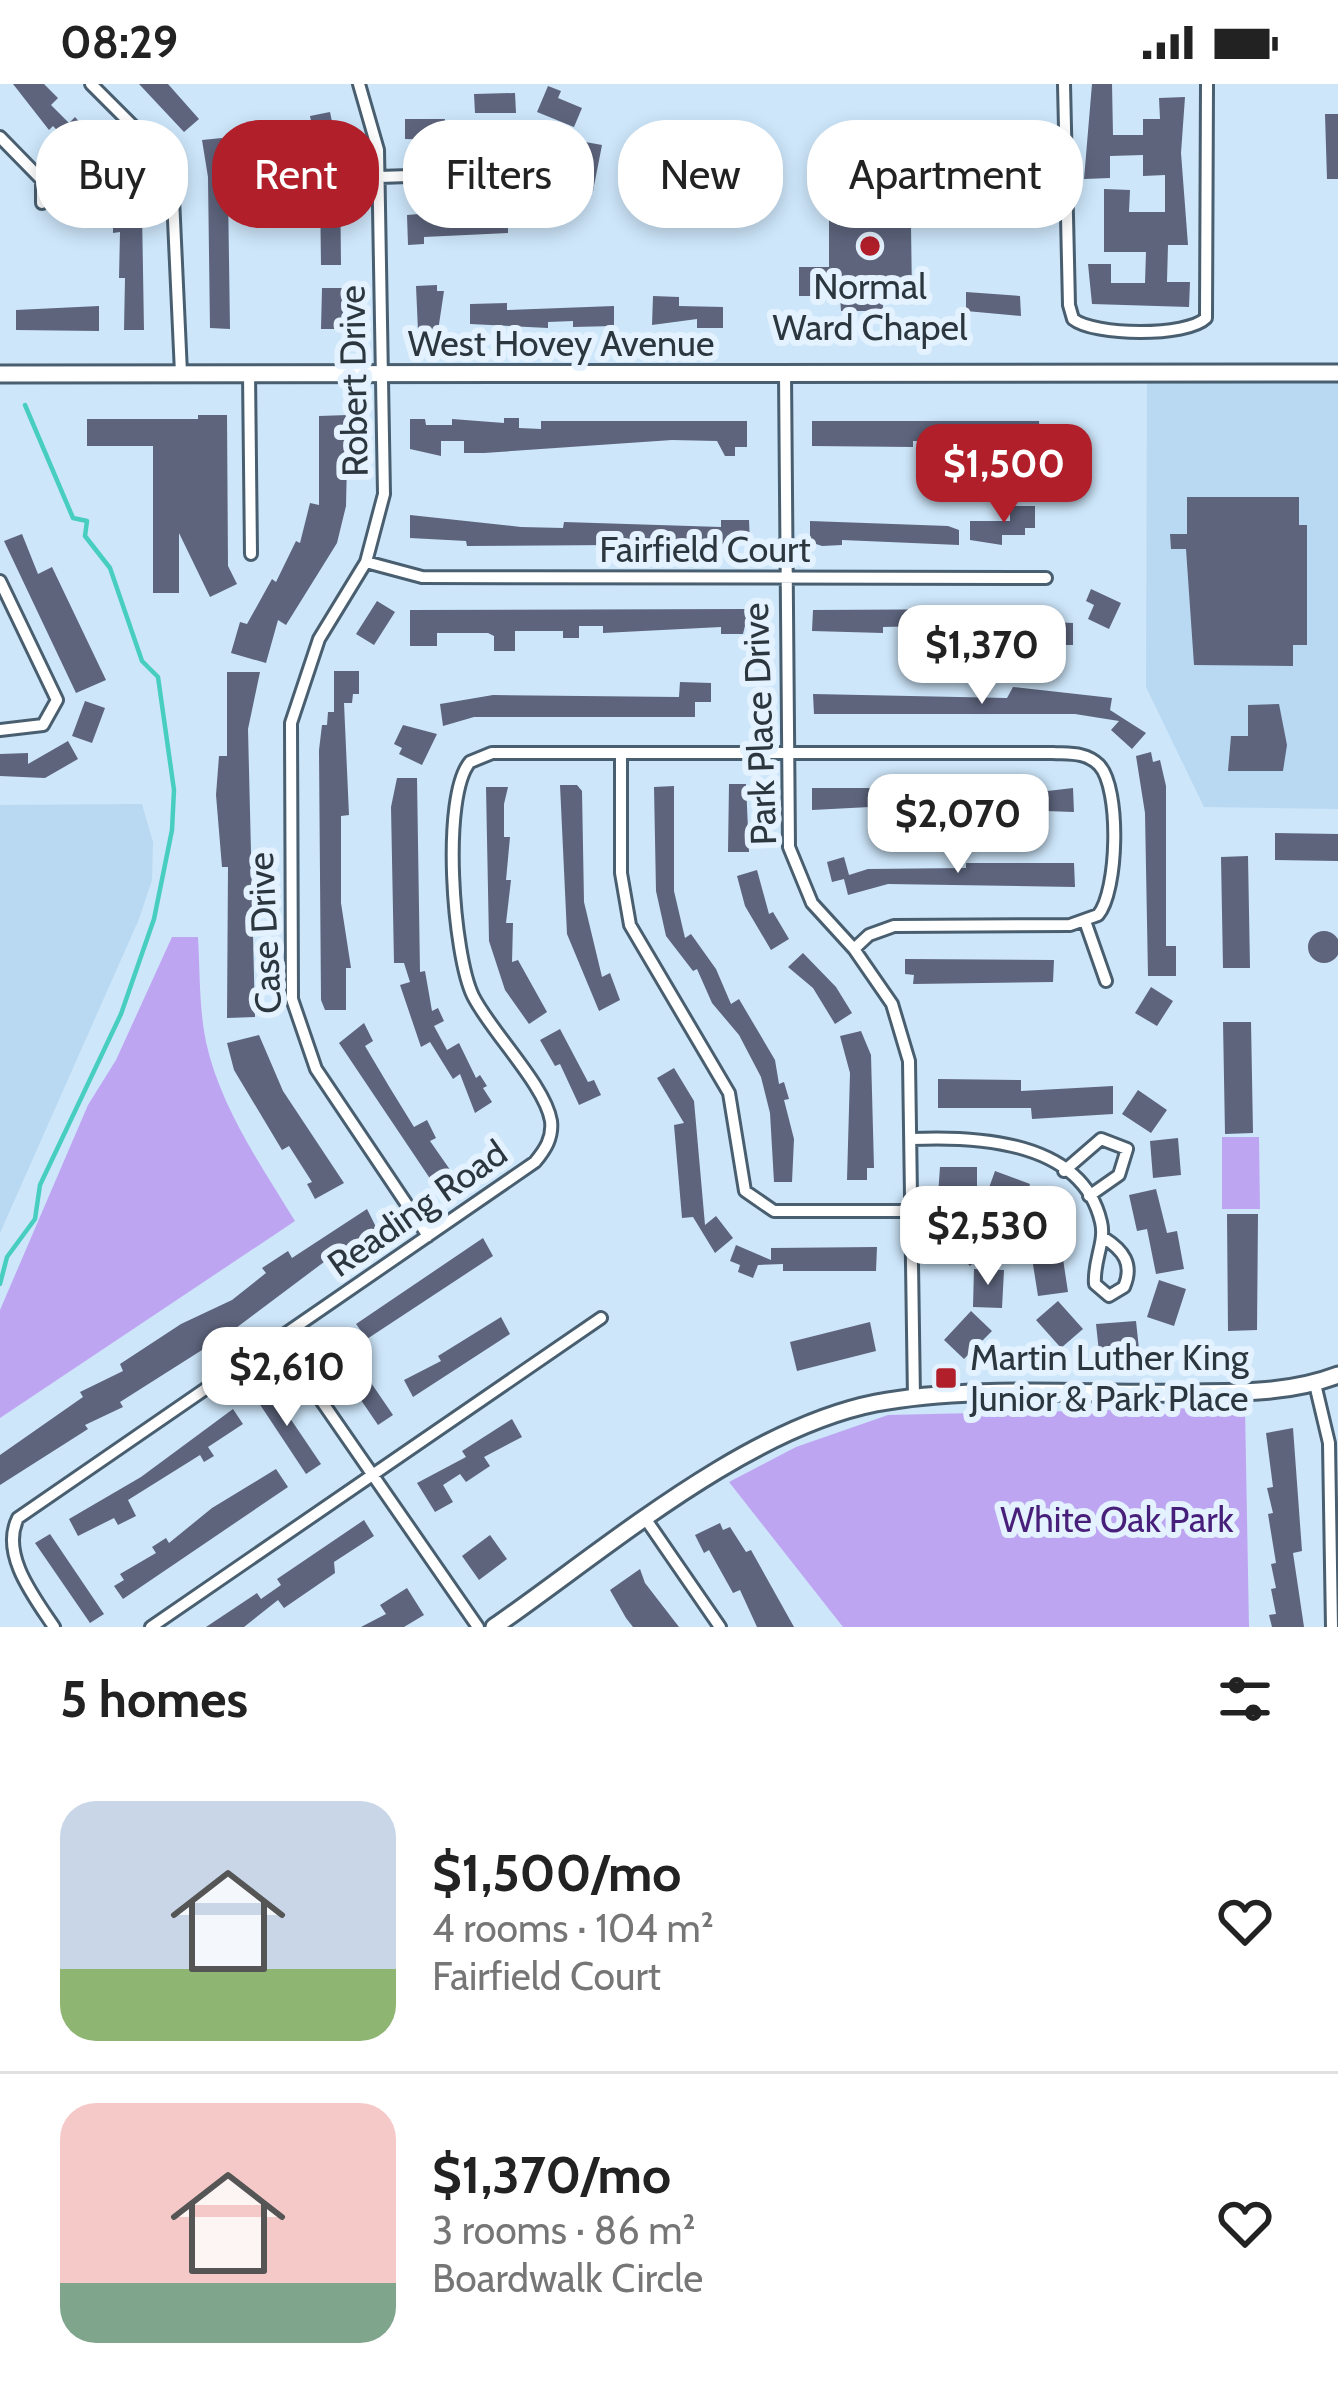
<!DOCTYPE html>
<meta charset="utf-8">
<style>
body{margin:0;font-family:Cabin,sans-serif;background:#f6f6f6;color:#222;height:100vh;display:flex;flex-direction:column;font-size:45px;white-space:nowrap}
*{box-sizing:border-box;margin:0}
p{font-size:39px;color:#767676}
.icon{flex:none;width:66px;height:66px;fill:none;stroke:currentColor;stroke-width:2;stroke-linecap:round;stroke-linejoin:round}
.map{position:relative;height:1543px;overflow:hidden}
.side{display:flex;flex-direction:column;background:#fff;flex:1}
.side>*{flex:none}
.top-card{position:absolute;left:36px;top:36px;width:1266px;height:108px;display:flex;gap:24px}
.price{position:absolute;translate:-50% -102px;padding:0 27px;border-radius:24px;background:#fff;color:#222;font-size:39px;line-height:78px;filter:drop-shadow(0 3px 6px #0008)}
.price::after{content:'';position:absolute;left:50%;top:72px;width:36px;height:27px;margin-left:-18px;background:inherit;clip-path:polygon(0 0,100% 0,50% 100%)}
.price.active{background:#b11f2a;color:#fff}
ul{padding:0;list-style:none}
li{display:flex;align-items:center;gap:36px;height:300px;padding:0 60px}
li+li{border-top:3px solid #e0e0e0}
li span{display:grid;place-items:center;flex:none;width:336px;height:240px;border-radius:36px;color:#555}
li>.icon{margin-inline-start:auto}
span .icon{width:144px;height:144px;fill:#fffc;stroke-width:1}
li b{font-size:51px}
h2{display:flex;justify-content:space-between;align-items:center;height:144px;padding:0 60px;font-size:51px}
.chip{padding:0 42px;border-radius:48px;background:#fff;box-shadow:0 6px 18px #0003;font-size:42px;line-height:108px}
.chip.active{background:#b11f2a;color:#fff}
.status{display:flex;justify-content:space-between;align-items:center;height:84px;padding:0 60px;background:#fff;direction:ltr}
.status svg{height:33px;fill:currentColor}
.map>svg:first-child{display:block}
.built{fill:#b9d8f1}
.green{fill:#bea5f2}
.lines{fill:none;stroke-linecap:round;stroke-linejoin:round}
.stream{stroke:#47cec0;stroke-width:4.5}
.building{fill:#5d647c}
.street-casing{stroke:#495f70;stroke-width:16}
.secondary-casing{stroke:#495f70;stroke-width:21}
.street{stroke:#fff;stroke-width:10}
.secondary{stroke:#fff;stroke-width:15}
.poi-dot{fill:#b11f2a;stroke:#e3f2fe;stroke-width:4.5}
.labels{text-anchor:middle;dominant-baseline:central;stroke-width:12;stroke-linejoin:round;paint-order:stroke}
.poi-label{font-size:36px;fill:#2c363e;stroke:#e3f2fe}
.street-label{font-size:36px;fill:#2c363e;stroke:#e3f2fe}
.park-label{font-size:36px;fill:#471e7a;stroke:#e3f2fe}
</style>
<div class="status"><b>08:29</b><svg viewBox="0 0 49 12"><path d="M0 12V9h3v3zM5 12V6h3v6zM10 12V3h3v9zM15 12V0h3v12zM26 1h20v11H26zM47 4h2v5h-2z"/></svg></div>
<div class="map">
<svg width="1338" height="1543" viewBox="0 0 1338 1543">
<rect width="100%" height="100%" fill="#cde6fa"/>
<path class="built" d="M1147 298H1338V725L1204 723 1146 603Z
M142 720 153 758 152 796 139 835 0 1149V721Z"/>
<path class="green" d="M172 853H198C200 887 199 924 206 958 220 1022 261 1082 295 1137L0 1334V1226L88 1021 116 976Z
M1222 1053H1259L1260 1125H1222Z
M1245 1323 1249 1543H843L729 1398 796 1363 888 1331Z"/>
<g class="lines">
<path class="stream" d="M0 1200 7 1173 35 1135 40 1101 121 930 154 835 172 746 174 706 158 593 142 577 110 484 85 452 87 437 73 434 25 321"/>
</g>
<path class="building" d="M13 0H44L58 14 51 21 69 39 75 33 123 86 96 102 90 93 99 87 87 67 81 72 53 42 49 46Z
M139 0H168L199 35 184 48Z
M1092 0H1112L1113 51H1143V35H1160L1159 14 1185 13 1181 69 1188 161H1168L1167 198H1190L1189 223 1092 220 1088 180H1111V199H1145L1146 168H1104V105L1130 106 1129 128H1165V91L1143 92V71L1110 72V94L1084 95Z
M548 2 561 7 558 14 582 24 574 43 537 28Z
M515 9 516 29H475L474 10Z
M330 28 338 66 318 70 310 32Z
M1325 30H1338V95H1327Z
M405 35H445L444 56 405 55Z
M222 54 228 106 230 245 210 244 208 93 202 56Z
M580 57 602 61 593 107 567 102Z
M311 84H340L341 181H321L320 106H311Z
M133 110V128L142 127 144 246H124L125 194H119L120 148 113 149V111Z
M559 118V140L508 141V149L424 153V160L408 161 407 131Z
M829 131H852V141H911L912 213H883V227H841L840 212H799V183H829Z
M437 201V207H444L438 247H418L416 202Z
M322 204H343V245H321Z
M966 208 1020 212 1021 232 966 227Z
M653 212 679 213V222L723 223V244H697V235L652 241Z
M507 219V226L614 222V242L573 243V237L548 238V244L470 240V220Z
M99 222V247L16 246V226Z
M198 331H227L228 482 237 500 210 513 179 449V509H153V362H87V335H198Z
M348 331 346 422 337 459 286 541 278 536 266 579 231 569 240 538 247 540 272 495 276 498 296 457 300 459 310 419 319 421V332Z
M504 334H519V344L541 345V337H747V363H735V372H725L717 357 672 356 484 369H464V357H441V372L410 365V335H425L426 341H452V335L504 339Z
M812 337H1039L1040 351 1034 359 1005 360V352L966 359V352L945 351V358L913 357V363L812 362Z
M1187 413H1299V441H1307V561H1293V582L1194 581 1186 465H1171L1170 450H1187Z
M1010 422H1035V444H1025V451H1002V461L970 456V437H1010Z
M410 431 521 443 563 444 564 438 721 443V436H749L750 460 467 462 466 457 410 454Z
M810 437 948 442 959 446V461L842 456V461L822 462 810 458Z
M22 450 38 490 52 483 106 596 76 609 4 457Z
M1091 505 1121 519 1109 545 1088 535 1094 521 1086 517Z
M377 517 395 528 374 561 356 550Z
M749 525 743 550H721V543L603 549V542H579V554H563V547H515V567H494V552L488 549H437V562H410V526Z
M996 525 997 545 959 550 927 549V542L883 543V549L812 547 813 526Z
M1005 536 1073 539V561H1005Z
M334 587H359V610H353L352 619H344L349 731 341 732V819L351 884H346V926H325L321 916 319 666 322 641H327L328 628H334Z
M227 588H260L248 645 255 933 227 934 228 783H222L216 711 219 672H227Z
M680 598 711 599V618H695V633H474L443 642 440 620 493 611 679 613Z
M1013 603 1112 614 1110 626 1146 649 1132 665 1111 646 1119 637 1075 630H814L813 610 1007 614Z
M85 617 105 624 92 659 72 652Z
M1279 620 1287 661 1283 687H1228L1231 652H1248V621Z
M403 641 437 650 422 681 399 670 402 664 394 660Z
M68 657 78 675 45 694 0 692V670L28 669V680Z
M1151 668 1153 678 1160 676 1166 702V862H1176V892H1148L1145 729 1136 672Z
M397 694H417L420 888 425 887 432 927 438 924 444 937 434 942 447 966 459 959 476 994 480 991 487 1002 483 1004 492 1018 475 1029 460 990 453 995 430 958 421 963 400 901 410 898 404 879H394L391 723Z
M729 700H746L749 768H728Z
M560 701H577L582 707 584 818 602 893 610 889 620 916 599 927 567 850Z
M674 702V807L685 854 691 850 716 885 731 920 739 915 775 976 779 1000 784 998 789 1015 784 1016 794 1055 792 1098H774L770 1029 761 993 739 951 712 919 697 885 693 887 666 852 656 807 654 703Z
M1022 702V710L1073 704 1074 728 889 722 812 726V704H944V708L966 709V704Z
M486 703H508L504 720V753H510L506 796H511L506 839H513L512 878 518 876 547 928 529 940 505 906 489 857Z
M1275 749 1338 750V777L1275 776Z
M1248 772 1250 884H1223L1221 773Z
M844 773 849 791 868 785 966 784V779H1074L1075 803 888 800 848 811 844 795 832 798 827 778Z
M757 786 769 830 773 828 789 855 771 866 745 822 737 792Z
M1308 863a16 16 0 1 1 32 0a16 16 0 1 1-32 0Z
M803 869 836 903 852 929 835 940 813 904 788 883Z
M905 875 1054 876 1053 898 913 900 914 891 905 890Z
M1151 903 1173 917 1157 942 1135 929Z
M1223 938H1251L1253 1049 1225 1050Z
M364 939 373 957 365 962 390 1004 414 1043 427 1036 436 1054 430 1057 453 1090 435 1102 339 959Z
M560 945 588 998 594 996 601 1011 579 1021 560 980 555 982 540 956Z
M861 947 871 971 874 1084H867V1096H847L850 989 840 952Z
M259 951 283 1007 344 1099 315 1115 307 1100 312 1098 289 1062 282 1066 234 986 227 959Z
M674 984 694 1017 705 1141 716 1132 733 1154 715 1169 693 1133 682 1134 674 1041 684 1039 657 994Z
M938 995 1021 996V1007L1113 1002V1030L1032 1035 1031 1024H938Z
M1138 1006 1167 1026 1151 1049 1122 1030Z
M1178 1054 1181 1091 1153 1094 1150 1057Z
M940 1083H977V1112L938 1111Z
M995 1087 1030 1100 1020 1128 985 1115Z
M1156 1105 1167 1149 1177 1147 1184 1185 1156 1190 1147 1145 1137 1147 1129 1111Z
M1048 1117 1069 1149 1060 1155 1068 1208 1038 1212 1032 1174 1048 1172 1023 1133Z
M367 1125 378 1147 340 1166 232 1247 120 1318 123 1323 85 1341 88 1345 0 1401V1371L83 1313 80 1308 123 1287 120 1280 181 1240 232 1216 266 1189 262 1184 288 1167 292 1174Z
M1227 1130H1258L1257 1246 1228 1247Z
M965 1134 991 1162 970 1182 944 1154Z
M483 1154 493 1172 367 1255 356 1240Z
M736 1161 771 1176V1164L877 1163 876 1187H783V1180L758 1181 753 1194 738 1188 740 1181 730 1177Z
M974 1185 1004 1186 1002 1224 973 1223Z
M1159 1196 1186 1205 1174 1242 1147 1233Z
M1058 1217 1083 1245 1061 1264 1036 1236Z
M971 1227 992 1247 964 1275 944 1256Z
M501 1233 510 1250 413 1313 404 1296 441 1277 438 1272Z
M1136 1237 1139 1265 1099 1268 1096 1240Z
M870 1238 876 1267 797 1287 790 1258Z
M339 1252 393 1331 378 1341 324 1262Z
M267 1300 321 1380 306 1390 253 1310Z
M233 1325 243 1340 208 1363 214 1372 204 1378 200 1371 128 1416 136 1432 118 1441 114 1434 78 1452 69 1435 141 1393Z
M512 1335 522 1353 484 1373 490 1382 466 1398 460 1390 443 1401 453 1418 435 1428 417 1399 466 1373 462 1367Z
M1293 1344 1302 1467 1293 1469 1304 1543H1272L1269 1531 1276 1530 1271 1505 1276 1504 1271 1480 1276 1479 1268 1430 1273 1429 1267 1404 1273 1403 1266 1349Z
M276 1385 288 1403 123 1515 114 1502 124 1496 120 1490 156 1469 152 1463 166 1454 169 1459 212 1424Z
M364 1436 374 1452 334 1478 335 1489 284 1524 278 1516 244 1543H206L257 1509 261 1515 281 1501 277 1495Z
M720 1439 723 1446 730 1443 746 1468 751 1466 794 1543H757L740 1506 733 1509 709 1466 704 1469 695 1451Z
M50 1450 104 1530 90 1539 35 1459Z
M490 1451 507 1475 479 1496 462 1472Z
M640 1485 645 1499 679 1543H633L626 1534 610 1506Z
M407 1504 424 1531 404 1543H361L386 1530 380 1521Z"/>
<g class="lines">
<defs>
<path id="street" d="M91 0 150 59 172 92 181 289
M359 0 378 66 384 410 366 478 319 555 291 639 292 915 316 985 428 1152
M1064 0 1069 221 1073 235C1094 252 1187 253 1206 234L1207 0
M0 53 42 96V119
M379 93 501 89 519 86 532 73
M249 289 251 470
M785 289 789 763 812 819 854 865 892 920 909 977 914 1314
M366 478 422 493 1046 494
M0 497 57 616 43 641 0 646
M621 670V789L630 841 729 1009 745 1107 774 1127H911
M1086 840 1106 897
M911 1055C976 1052 1082 1056 1101 1138 1106 1158 1093 1177 1095 1200L1109 1212 1124 1203C1134 1180 1123 1166 1104 1154
M1064 1087 1101 1055 1127 1065 1119 1091 1089 1112
M280 1257 478 1543
M1315 1300 1329 1359 1332 1543
M647 1437 720 1543
M54 1543C34 1513 0 1470 18 1434L535 1078C545 1066 553 1054 551 1037 545 1001 491 948 473 912 453 871 441 712 470 678L492 669H1053C1070 670 1086 668 1099 681 1121 704 1118 808 1098 831L1070 841 894 842 869 851 854 865
M151 1543 601 1234"/>
<path id="secondary" d="M0 290 1338 289
M494 1543C605 1466 744 1345 876 1319 968 1301 1090 1311 1185 1309 1238 1308 1288 1310 1338 1291"/>
</defs>
<use href="#street" class="street-casing"/>
<use href="#secondary" class="secondary-casing"/>
<use href="#street" class="street"/>
<use href="#secondary" class="secondary"/>
</g>
<g class="poi-dot">
<circle cx="870" cy="162" r="12"/>
<rect x="934" y="1282" width="24" height="24" rx="6"/>
</g>
<g class="labels">
<g class="poi-label">
<text x="870" y="202">Normal<tspan x="870" dy="41">Ward Chapel</tspan></text>
<text x="970" y="1273" text-anchor="start">Martin Luther King<tspan x="970" dy="41">Junior &amp; Park Place</tspan></text>
</g>
<g class="street-label">
<text x="561" y="259">West Hovey Avenue</text>
<text transform="translate(353 297) rotate(-91)">Robert Drive</text>
<text x="705" y="465">Fairfield Court</text>
<text transform="translate(759 640) rotate(-92)">Park Place Drive</text>
<text transform="translate(264 849) rotate(-93)">Case Drive</text>
<text transform="translate(417 1124) rotate(-35)">Reading Road</text>
</g>
<g class="park-label">
<text x="1117" y="1435">White Oak Park</text>
</g>
</g>
</svg>
<b class="price active" style="left:1004px;top:442px">$1,500</b>
<b class="price" style="left:982px;top:623px">$1,370</b>
<b class="price" style="left:958px;top:792px">$2,070</b>
<b class="price" style="left:988px;top:1204px">$2,530</b>
<b class="price" style="left:287px;top:1345px">$2,610</b>
<div class="top-card">
<a class="chip">Buy</a>
<a class="chip active">Rent</a>
<a class="chip">Filters</a>
<a class="chip">New</a>
<a class="chip">Apartment</a>
</div>
</div>
<section class="side">
<h2>5 homes<svg class="icon" aria-label="filters" viewBox="0 0 24 24"><path d="M4 7h16M4 17h16"/><circle cx="9" cy="7" r="2"/><circle cx="15" cy="17" r="2"/></svg></h2>
<ul>
<li><span style="background:linear-gradient(#c9d6e8 70%,#8fb573 0)"><svg class="icon" aria-label="home" viewBox="0 0 24 24"><path d="M3 11l9-7 9 7M6 9v11h12V9"/></svg></span><div><b>$1,500/mo</b><p>4 rooms · 104 m²</p><p>Fairfield Court</p></div><svg class="icon" aria-label="heart" viewBox="0 0 24 24"><path d="M12 20l-8-8c-3-5 5-10 8-4 3-6 11-1 8 4z"/></svg></li>
<li><span style="background:linear-gradient(#f6c9c9 75%,#7fa58c 0)"><svg class="icon" aria-label="home" viewBox="0 0 24 24"><path d="M3 11l9-7 9 7M6 9v11h12V9"/></svg></span><div><b>$1,370/mo</b><p>3 rooms · 86 m²</p><p>Boardwalk Circle</p></div><svg class="icon" aria-label="heart" viewBox="0 0 24 24"><path d="M12 20l-8-8c-3-5 5-10 8-4 3-6 11-1 8 4z"/></svg></li>
</ul>
</section>
